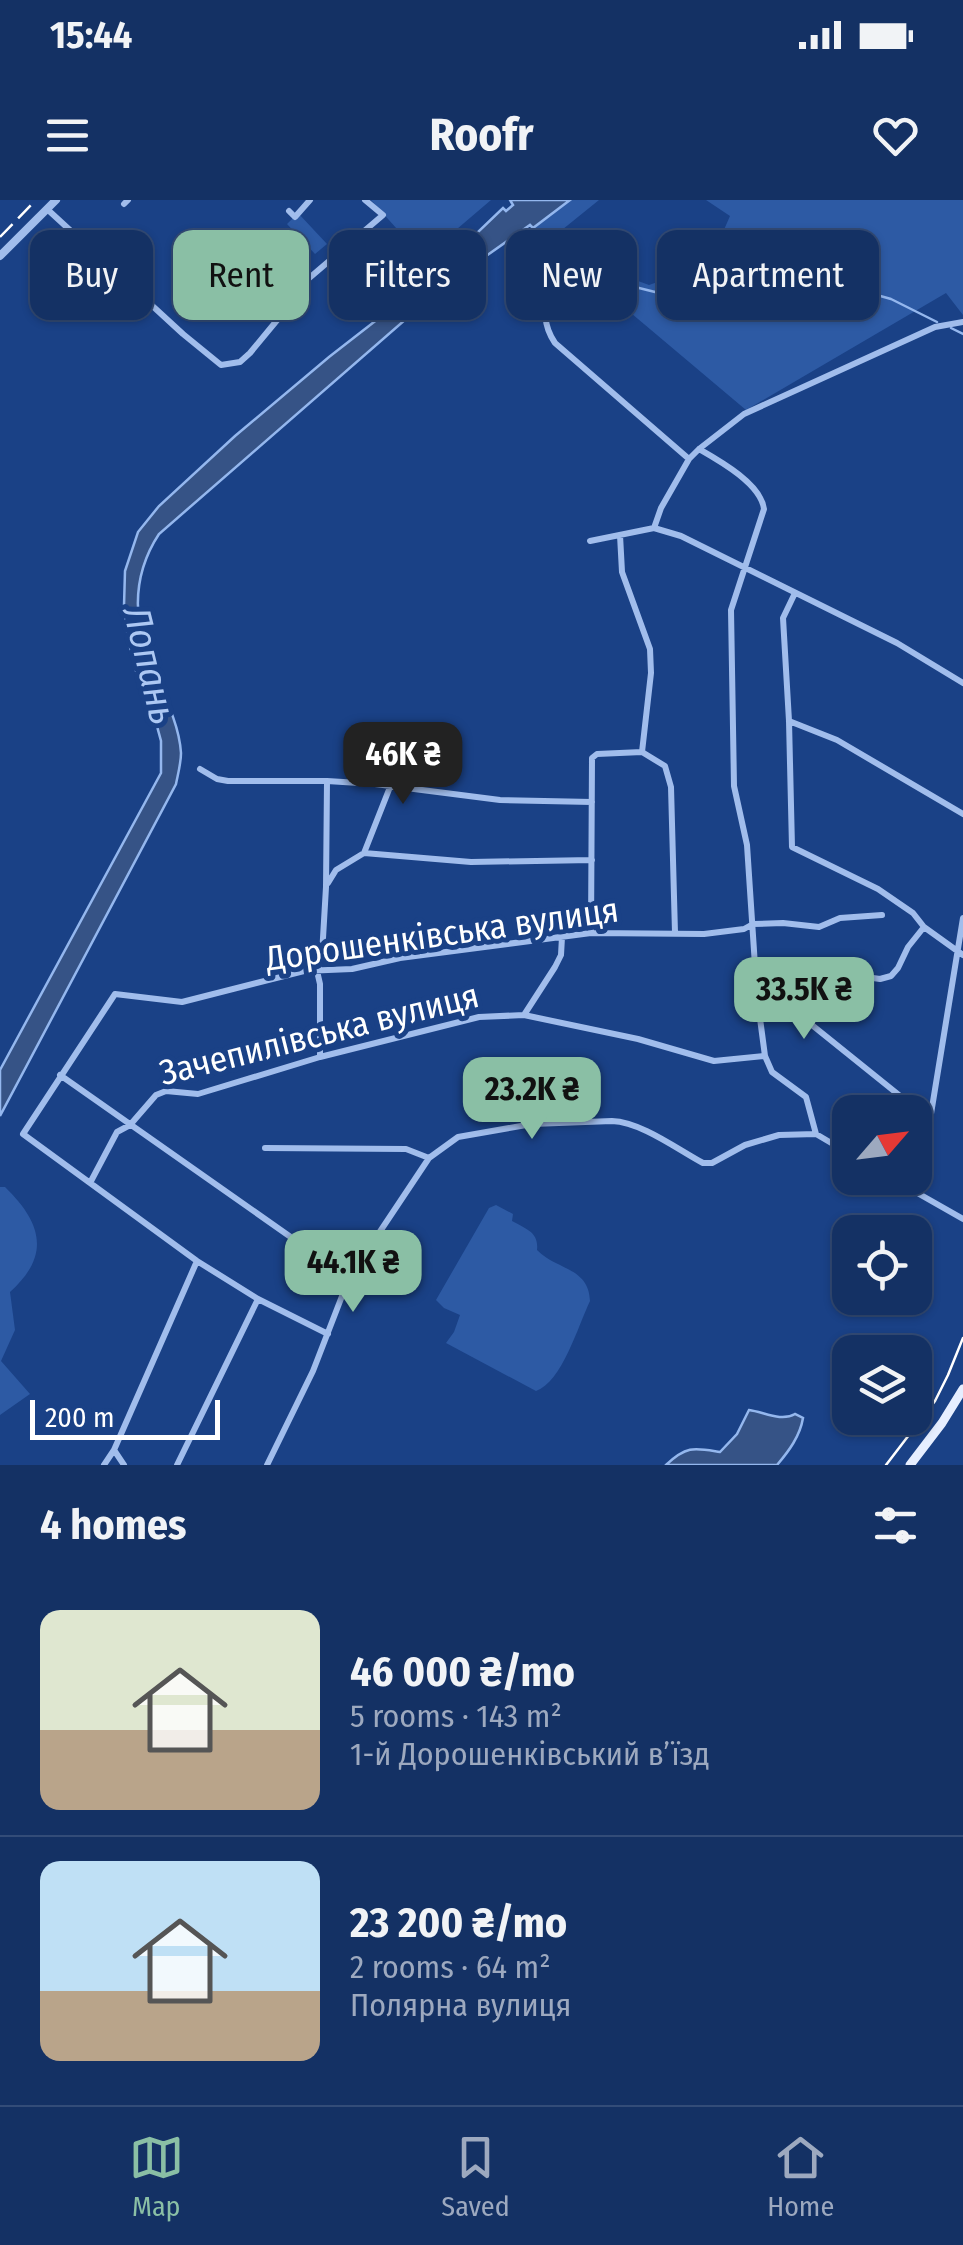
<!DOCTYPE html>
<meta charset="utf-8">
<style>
body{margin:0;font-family:"Fira Sans Condensed",sans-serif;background:#1d396a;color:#f1f3f6;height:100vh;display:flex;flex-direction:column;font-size:38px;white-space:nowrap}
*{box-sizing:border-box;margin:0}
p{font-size:32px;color:#9da9bf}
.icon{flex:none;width:55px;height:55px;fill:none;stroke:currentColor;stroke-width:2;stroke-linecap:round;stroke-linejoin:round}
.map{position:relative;height:1265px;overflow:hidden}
.panel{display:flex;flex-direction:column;background:#143164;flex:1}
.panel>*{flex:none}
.banner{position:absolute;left:30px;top:30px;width:905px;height:90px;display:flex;gap:20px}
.needle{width:65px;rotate:62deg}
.tools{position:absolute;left:832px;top:895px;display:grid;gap:20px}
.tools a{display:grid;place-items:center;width:100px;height:100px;border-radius:20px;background:#143164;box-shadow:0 2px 8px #0004,0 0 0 2px #334c78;font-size:50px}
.scale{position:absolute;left:30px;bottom:25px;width:190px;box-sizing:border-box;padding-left:10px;border:5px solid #fff;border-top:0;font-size:28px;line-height:35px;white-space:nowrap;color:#fff;-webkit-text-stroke:8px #1a4186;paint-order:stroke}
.price{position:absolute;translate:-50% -85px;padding:0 22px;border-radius:20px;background:#8abfa5;color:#111;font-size:32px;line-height:65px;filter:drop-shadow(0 2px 5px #0008)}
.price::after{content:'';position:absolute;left:50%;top:60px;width:30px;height:22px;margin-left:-15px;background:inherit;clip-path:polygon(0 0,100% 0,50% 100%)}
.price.selected{background:#222;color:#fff}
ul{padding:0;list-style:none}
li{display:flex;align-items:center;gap:30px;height:250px;padding:0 40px}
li+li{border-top:2px solid #334c78}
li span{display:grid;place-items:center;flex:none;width:280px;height:200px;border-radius:20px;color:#555}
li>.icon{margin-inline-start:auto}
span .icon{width:120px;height:120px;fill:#fffc;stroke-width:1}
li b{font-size:42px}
h2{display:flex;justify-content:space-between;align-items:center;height:120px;padding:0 40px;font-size:42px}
.pill{padding:0 35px;border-radius:20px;background:#143164;box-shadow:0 2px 8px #0004,0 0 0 2px #334c78;font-size:35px;line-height:90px}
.pill.selected{background:#8abfa5;color:#111}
.status{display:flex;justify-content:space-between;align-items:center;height:70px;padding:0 50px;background:#143164;direction:ltr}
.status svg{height:28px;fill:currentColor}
header{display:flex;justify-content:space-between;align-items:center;height:130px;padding:0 40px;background:#143164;font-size:45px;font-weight:700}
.tab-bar{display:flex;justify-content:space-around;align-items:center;height:140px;border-top:2px solid #334c78;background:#143164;font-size:28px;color:#9da9bf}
.tab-bar a{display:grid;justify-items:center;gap:5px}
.tab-bar .selected{color:#8abfa5}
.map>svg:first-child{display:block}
.green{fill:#2d5aa4}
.water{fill:#365386;stroke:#94b7ee;stroke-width:2.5}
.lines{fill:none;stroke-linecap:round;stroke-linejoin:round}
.stream{stroke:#94b7ee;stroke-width:2.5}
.canal{stroke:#365386;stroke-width:6}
.minor{stroke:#a1bdec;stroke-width:6}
.tertiary{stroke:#a1bdec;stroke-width:8}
.primary{stroke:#e6eeff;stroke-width:9}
.tram{stroke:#fff;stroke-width:2.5}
.rail{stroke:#fff;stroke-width:2.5;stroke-dasharray:18 8;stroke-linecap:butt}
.labels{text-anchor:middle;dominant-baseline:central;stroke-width:10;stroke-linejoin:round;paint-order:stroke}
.street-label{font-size:35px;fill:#fff;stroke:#1a4186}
.water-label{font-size:38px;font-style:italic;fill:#adc8f3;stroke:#1a4186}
</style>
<div class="status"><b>15:44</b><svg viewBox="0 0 49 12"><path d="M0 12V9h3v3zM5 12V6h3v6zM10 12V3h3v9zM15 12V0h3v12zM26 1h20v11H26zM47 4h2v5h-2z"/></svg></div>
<header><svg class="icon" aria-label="menu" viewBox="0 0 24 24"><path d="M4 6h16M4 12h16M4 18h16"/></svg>Roofr<svg class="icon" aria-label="heart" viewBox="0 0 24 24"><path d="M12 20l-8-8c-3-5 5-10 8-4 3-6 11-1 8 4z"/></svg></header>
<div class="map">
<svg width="963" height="1265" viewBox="0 0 963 1265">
<rect width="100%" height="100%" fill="#1a4186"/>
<path class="green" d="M371 0H491L423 58Z
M513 0H599L547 42Z
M706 0H963V115L946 93 746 210 587 76 590 72 619 74 649 85 709 64 730 16Z
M298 13 327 44 315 54 287 24Z
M0 987H5C42 1023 51 1055 10 1092L15 1130 1 1161 30 1194 0 1215Z
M496 1005 513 1014 512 1021C526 1029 539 1032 537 1050 556 1070 589 1067 590 1101 578 1126 562 1182 536 1191L446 1143 454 1132 460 1115 444 1108 436 1100 489 1008Z"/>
<path class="water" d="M510 0H570L533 28 530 25 445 85 159 334C132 375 133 421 151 466 163 494 179 522 181 553 181 563 178 574 176 584L0 916V870L161 573V541L149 497 136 471 128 439 124 406 125 371 138 332 159 306 235 236 329 157 428 80 503 8 506 11 513 5Z
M749 1210C764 1212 781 1222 795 1214L803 1218C800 1236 789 1251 777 1265H666C687 1245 695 1248 720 1252L737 1234Z"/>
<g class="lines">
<path class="stream" d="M591 76 655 92 677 84 711 85 738 67 786 52 798 56 852 88 891 99 937 122
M951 128 963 134"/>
<path class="canal" d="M453 77 477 75"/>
<path class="minor" d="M124 4 128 0
M47 9 183 134 221 165 240 162 250 153 283 113 287 97 383 15 365 0
M289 11 295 17 310 0
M543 48C564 81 530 106 555 143L689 259
M699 249C720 261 761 284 764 309L731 410 734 586 747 645 757 796 765 856 772 872 806 897 816 934
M654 328 661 308 689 259 699 249 744 214 935 127 963 122
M620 335 622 372 650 449 651 473 642 552
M590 341 654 328 681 336 897 443 963 483
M795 393 783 418 789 521 792 647 878 689 913 713 924 727 963 755
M789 521 837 540 963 614
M642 552 665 566 671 587 675 733
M200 569 217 579 228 581H327L375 584 500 600 592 602
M364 653 471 662 592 660
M328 683 336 670 364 653 390 587
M591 733 592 558 597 554 642 552
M827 778 852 775 880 779 891 776 898 768 908 747 924 727
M758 796 797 813 930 920 963 718
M524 815 555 767 561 755 562 737
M320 857V784L317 771 322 755 326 687 327 581
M60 875 349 1078
M265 948 406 949 429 958
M891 978 963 1019
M90 983 117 932 130 925 156 895 166 891 198 894 320 857 479 817 524 815 638 839 714 861 765 856
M328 1134 258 1099 197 1061 23 934 115 794 182 802 304 771 352 769 400 758 591 733 704 734 744 729 753 724 783 723 819 727 840 718 882 715
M114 1250 124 1265
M104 1265 114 1250 197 1061
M177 1265 258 1099
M267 1265 313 1171 349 1078 429 958 458 937 532 924 612 921C641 922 677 949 703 963H712L745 945 779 935 816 934 850 954"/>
<path class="tertiary" d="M0 56 56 0"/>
<path class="primary" d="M910 1265 942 1223 963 1189"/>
<path class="tram" d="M886 1265 935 1201 948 1175 963 1138"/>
<path class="rail" d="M0 37 36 0"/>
</g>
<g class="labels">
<g class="street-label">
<text transform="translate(442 734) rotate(-8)">Дорошенківська вулиця</text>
<text transform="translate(319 834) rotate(-14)">Зачепилівська вулиця</text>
</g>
<g class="water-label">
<text transform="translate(150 465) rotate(76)">Лопань</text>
</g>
</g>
</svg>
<div class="tools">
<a><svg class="needle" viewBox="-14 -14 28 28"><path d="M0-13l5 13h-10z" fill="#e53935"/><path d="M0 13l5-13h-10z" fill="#9da9bf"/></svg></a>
<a><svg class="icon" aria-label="locate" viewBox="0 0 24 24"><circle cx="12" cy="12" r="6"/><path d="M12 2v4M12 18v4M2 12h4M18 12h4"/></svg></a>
<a><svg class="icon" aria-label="layers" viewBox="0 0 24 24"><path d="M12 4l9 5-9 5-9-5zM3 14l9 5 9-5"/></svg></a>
</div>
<div class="scale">200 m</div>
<b class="price selected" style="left:403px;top:607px">46K ₴</b>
<b class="price" style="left:804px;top:842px">33.5K ₴</b>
<b class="price" style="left:532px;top:942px">23.2K ₴</b>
<b class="price" style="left:353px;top:1115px">44.1K ₴</b>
<div class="banner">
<a class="pill">Buy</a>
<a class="pill selected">Rent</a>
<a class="pill">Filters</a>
<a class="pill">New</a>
<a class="pill">Apartment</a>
</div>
</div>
<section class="panel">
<h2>4 homes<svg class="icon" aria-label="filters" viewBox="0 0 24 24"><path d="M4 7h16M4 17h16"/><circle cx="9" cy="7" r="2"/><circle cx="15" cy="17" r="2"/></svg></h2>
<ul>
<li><span style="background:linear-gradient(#dfe7d0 60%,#b9a48a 0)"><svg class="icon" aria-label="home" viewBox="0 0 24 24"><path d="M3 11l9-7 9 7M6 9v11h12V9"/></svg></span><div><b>46 000 ₴/mo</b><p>5 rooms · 143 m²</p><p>1-й Дорошенківський в’їзд</p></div></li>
<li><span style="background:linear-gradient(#bfe0f5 65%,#b9a48a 0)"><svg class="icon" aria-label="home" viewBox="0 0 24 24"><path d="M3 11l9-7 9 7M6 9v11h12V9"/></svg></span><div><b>23 200 ₴/mo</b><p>2 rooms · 64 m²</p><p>Полярна вулиця</p></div></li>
</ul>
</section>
<nav class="tab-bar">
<a class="selected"><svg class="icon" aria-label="map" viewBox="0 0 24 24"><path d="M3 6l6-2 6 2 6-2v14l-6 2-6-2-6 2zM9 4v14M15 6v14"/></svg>Map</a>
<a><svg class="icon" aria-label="saved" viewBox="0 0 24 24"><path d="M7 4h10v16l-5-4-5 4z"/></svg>Saved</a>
<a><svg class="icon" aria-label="home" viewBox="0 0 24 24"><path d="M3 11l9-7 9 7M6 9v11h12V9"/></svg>Home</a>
</nav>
